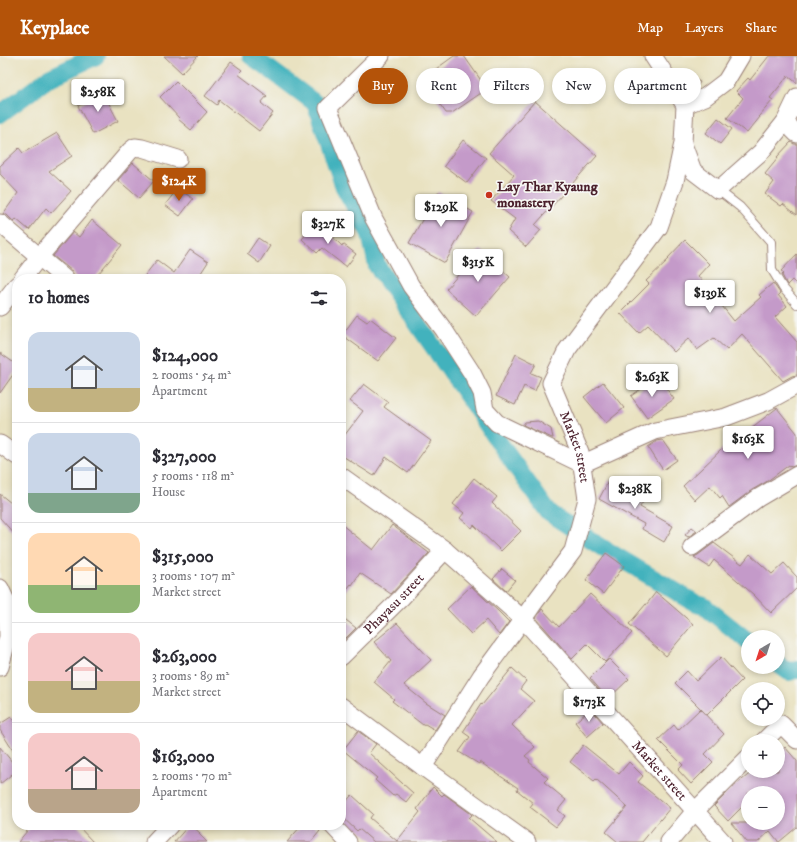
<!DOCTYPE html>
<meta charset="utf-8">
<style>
body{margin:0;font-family:"IM FELL DW Pica",serif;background:#f2f2f3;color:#2b2b33;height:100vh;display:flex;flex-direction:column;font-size:15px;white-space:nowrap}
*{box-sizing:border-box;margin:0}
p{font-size:13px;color:#7c7c81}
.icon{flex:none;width:22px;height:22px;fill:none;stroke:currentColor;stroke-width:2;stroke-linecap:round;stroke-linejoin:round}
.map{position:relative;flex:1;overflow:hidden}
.drawer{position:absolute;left:12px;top:218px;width:334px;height:556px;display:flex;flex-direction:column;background:#fff;border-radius:16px;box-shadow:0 2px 6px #0003}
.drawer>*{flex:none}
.top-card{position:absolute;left:358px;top:12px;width:379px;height:36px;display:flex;gap:8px}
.needle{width:26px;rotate:219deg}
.controls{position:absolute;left:741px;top:574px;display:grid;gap:8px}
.controls a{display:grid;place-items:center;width:44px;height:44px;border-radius:50%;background:#fff;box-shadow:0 2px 6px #0003;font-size:20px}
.price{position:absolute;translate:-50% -34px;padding:0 9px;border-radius:4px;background:#fff;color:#222;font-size:13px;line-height:26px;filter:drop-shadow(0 1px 2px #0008)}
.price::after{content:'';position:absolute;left:50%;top:24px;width:12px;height:9px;margin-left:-6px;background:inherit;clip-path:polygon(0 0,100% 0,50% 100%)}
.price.on{background:#b45309;color:#fff}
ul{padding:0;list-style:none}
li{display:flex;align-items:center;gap:12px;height:100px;padding:0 16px}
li+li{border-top:1px solid #e1e1e2}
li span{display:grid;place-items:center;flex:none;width:112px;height:80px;border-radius:12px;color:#555}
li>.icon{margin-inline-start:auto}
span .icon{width:48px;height:48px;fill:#fffc;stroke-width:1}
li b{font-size:17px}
h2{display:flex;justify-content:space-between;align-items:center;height:48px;padding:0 16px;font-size:17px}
.tag{padding:0 14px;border-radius:18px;background:#fff;box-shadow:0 2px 6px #0003;font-size:14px;line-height:36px}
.tag.on{background:#b45309;color:#fff}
header{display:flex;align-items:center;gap:24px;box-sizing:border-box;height:56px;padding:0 20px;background:#b45309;color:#fff}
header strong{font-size:19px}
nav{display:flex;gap:22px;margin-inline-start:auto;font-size:14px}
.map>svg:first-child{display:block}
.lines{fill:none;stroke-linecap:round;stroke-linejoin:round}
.canal{stroke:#43b2bd;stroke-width:18}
.building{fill:#c49ac9}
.lane-casing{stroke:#9a8076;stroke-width:10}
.street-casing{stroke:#9a8076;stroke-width:19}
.lane{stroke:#fff;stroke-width:8}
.street{stroke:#fff;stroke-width:17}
.poi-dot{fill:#c8321e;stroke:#f6f6f2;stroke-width:1.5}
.labels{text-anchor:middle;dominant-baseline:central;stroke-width:3.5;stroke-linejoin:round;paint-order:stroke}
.poi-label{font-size:14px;font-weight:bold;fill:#4a1f2b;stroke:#f6f6f2;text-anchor:start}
.street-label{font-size:14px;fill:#4a1f2b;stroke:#f6f6f2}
</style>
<header>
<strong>Keyplace</strong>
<nav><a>Map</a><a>Layers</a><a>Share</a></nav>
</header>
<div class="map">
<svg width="797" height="786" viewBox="0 0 797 786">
<rect width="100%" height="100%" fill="#f6f6f2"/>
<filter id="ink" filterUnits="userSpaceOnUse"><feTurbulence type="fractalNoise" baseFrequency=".025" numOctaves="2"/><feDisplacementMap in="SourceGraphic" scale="8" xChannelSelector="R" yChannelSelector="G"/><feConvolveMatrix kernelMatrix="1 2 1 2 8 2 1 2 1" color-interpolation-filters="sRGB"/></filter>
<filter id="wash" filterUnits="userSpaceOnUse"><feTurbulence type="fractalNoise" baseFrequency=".012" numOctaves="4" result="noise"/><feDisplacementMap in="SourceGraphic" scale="16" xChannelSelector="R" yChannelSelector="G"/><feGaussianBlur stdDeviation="0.9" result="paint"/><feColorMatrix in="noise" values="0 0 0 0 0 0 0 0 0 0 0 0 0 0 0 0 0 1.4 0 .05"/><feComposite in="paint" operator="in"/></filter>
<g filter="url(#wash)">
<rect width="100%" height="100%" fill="#e9e2c1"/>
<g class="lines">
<path class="canal" d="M251 0 268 12 315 47 344 131 370 178 377 210 467 339 507 398 549 457 606 494 697 548 704 550 748 585
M0 58 49 22 96 0
M778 608 789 616 797 613"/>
</g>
<g id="blocks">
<path class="building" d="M164 0H198L182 17Z
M454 0H464L487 33 452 57H446L422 23Z
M769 0H797V27L788 20 770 42 773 44 759 60 760 61 747 77 727 62 743 42 736 35 748 22 750 24Z
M231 6 242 14 238 18 267 40 261 47 273 57 259 75 219 44 217 49 205 40Z
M686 17 700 26 695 34 689 37 681 25Z
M176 25 207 56 191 74 178 63 179 62 160 41Z
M103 36 118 65 93 78 78 50Z
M535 45 597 100 535 169 541 174 526 191 508 175 515 163 491 145 514 119 489 97Z
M718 62 732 73 720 88 706 77Z
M57 77 72 100 49 115 71 135 51 157 46 152 29 174 16 163 14 166 7 159 3 158 18 137 0 118V110L19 92 23 97Z
M463 84 486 102 467 127 444 110Z
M791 86 794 88H797V159L783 148 781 150 765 138 774 126 765 118 778 102 777 101Z
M133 107 154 125 139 142 118 124Z
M178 132 193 143 180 160 165 149Z
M438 136 473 156 445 207 409 187Z
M92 164 122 189 94 223H79L74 220 72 215 53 200 73 176 79 181Z
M317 166 342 190 343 188 356 198 346 211 322 192 317 197 302 183Z
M258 182 270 190 259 207 247 198Z
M685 184 709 208 698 220 734 265 761 241 759 239 773 227 780 237 778 239 787 250 775 261 797 286V319L792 320 783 325 742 278 727 294 714 282 697 294 689 282 674 296 648 269 639 277 620 257 649 228 646 225 669 203 668 202Z
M190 194 208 206 197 223H142L157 204 174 217Z
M480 194 510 221 476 260 446 233Z
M797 198V229L792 224 787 229 782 219 784 217 781 215Z
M357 259 367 266 370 262 396 282 378 305 342 279Z
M0 297 17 309V313L0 337Z
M516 298 536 308 531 317 541 321 535 335 524 330 515 349 496 340Z
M658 321 674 343 647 362 631 340Z
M603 326 624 352 606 367 584 341Z
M364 328 388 346 384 351 431 385 408 417 386 401 374 420 341 399V384L363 355 350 345Z
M777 352 797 377V409L791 411 789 409 766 426 752 434 729 451 722 440 720 442 710 430 695 444 683 430 740 376 742 379Z
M538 365 551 373 553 382H552L523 369 525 366Z
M663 384 677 404 663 414 648 391 657 385Z
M474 422 497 441 492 447 521 475 501 495 474 469 472 472 460 462 464 457 453 448Z
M609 424 644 444 640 451 673 470 664 486 642 473 644 468 599 443Z
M0 438 17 452V481L0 462Z
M341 468 373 494 392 469 429 497 391 538 360 517 352 529 351 528 341 541Z
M692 471 697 475 688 481 685 479Z
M714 487 742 508 750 498 772 518 784 507 797 521V532L771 557 754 539 714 504 709 511 694 501 698 499Z
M606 497 624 510 603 538 586 524Z
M502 513 515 524 506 535 493 523Z
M471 530 498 555 509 566 499 579 486 564 471 578 447 553Z
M656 536 693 568 666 600 629 568 646 548V549Z
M590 538 632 577 605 606 587 588 572 603 536 562 542 553 559 571Z
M341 560 356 572 346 582 341 578Z
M397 567 431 604 404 629 426 647 445 659 435 674 425 668 423 669 392 645 394 643 374 626 391 605 374 586Z
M721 601 742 624 707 659 675 627 687 615 696 625Z
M609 603 629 623 608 643 590 622Z
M512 612 526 625 520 633 534 645 512 669 535 691 525 700 530 704 529 706 548 722 544 726 566 744 558 754 565 760 556 771 530 751 533 747 517 734 518 732 480 706 479 708 459 696 470 681 463 676 481 648 482 649Z
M591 653 603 667 587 681 575 666Z
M700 653 724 678 705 698 713 706 691 728 678 714 683 709 658 684 674 669 678 674Z
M11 661 17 670V701L0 674V668Z
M358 675 376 688 369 697 413 737 406 746 396 738 393 740 375 724 377 722 343 694Z
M583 689 619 718 629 706 643 720 638 726 670 752 642 786H618L606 776 627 751 596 723 594 725 570 706Z
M0 691 17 712V714L0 728Z
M785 691 797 705V771L779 786H778V785L770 775 758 786H747L731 767H778V737H748V745L728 765 714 750 732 732 753 715H778V698Z
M433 731 442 740 444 738 470 757 472 759 469 762 497 786H374L359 773 357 775 341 760V751L352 739 373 758 370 762 397 785 420 756 417 753Z
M32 769H77L93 786H18Z
M189 769H191L200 777 199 778 207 786H174Z
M302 769H313L320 775 311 786H287Z"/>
</g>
</g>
<g filter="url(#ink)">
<use href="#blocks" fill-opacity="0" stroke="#9a8076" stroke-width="1"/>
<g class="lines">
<defs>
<path id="lane" d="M718 134 740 151 771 186 772 214 783 232 797 248"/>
<g id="street">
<path d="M381 0 328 52 374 163 411 230 444 274 472 317 482 337 485 354 497 367 582 408 655 375 726 361 768 345 797 329"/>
<path id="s1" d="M653 0 685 49 683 87 675 125 659 171 567 294 551 327 580 396 587 443 573 495 534 547 523 563 723 786"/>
<path d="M685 49 705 41 726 25 741 0"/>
<path d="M785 66 797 78"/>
<path d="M683 88 693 115 718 134 761 96 785 66 797 41"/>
<path d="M0 167 65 223"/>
<path d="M22 223 39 201 130 95 135 91 142 92 178 103"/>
<path d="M0 251 17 229"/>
<path d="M0 388 17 400"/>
<path d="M341 420 445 494 523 563 481 620 423 711"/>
<path d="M692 491 758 442 797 419"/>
<path d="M0 532 7 547 8 581 0 611"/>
<path id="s2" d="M341 601 401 542 445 494"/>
<path d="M341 650 423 711 527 786"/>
<path d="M764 685 781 668 797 684"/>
<path d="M332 769 348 786"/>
<path d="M154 786 170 769"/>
<path d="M669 786 695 755 748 702"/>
</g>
</defs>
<use href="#lane" class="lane-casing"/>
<use href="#street" class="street-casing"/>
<use href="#lane" class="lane"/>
<use href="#street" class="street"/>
</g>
</g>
<circle class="poi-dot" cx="489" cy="139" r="4"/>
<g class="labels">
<g class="poi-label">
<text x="497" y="131">Lay Thar Kyaung<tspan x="497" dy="16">monastery</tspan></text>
</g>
<g class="street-label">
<text stroke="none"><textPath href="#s1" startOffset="443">Market street</textPath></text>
<text stroke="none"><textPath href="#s2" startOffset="75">Phayasu street</textPath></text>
<text stroke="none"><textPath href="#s1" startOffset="839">Market street</textPath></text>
</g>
</g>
</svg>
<div class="controls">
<a><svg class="needle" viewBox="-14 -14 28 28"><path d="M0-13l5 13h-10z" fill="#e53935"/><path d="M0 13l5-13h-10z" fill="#7c7c81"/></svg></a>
<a><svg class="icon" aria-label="locate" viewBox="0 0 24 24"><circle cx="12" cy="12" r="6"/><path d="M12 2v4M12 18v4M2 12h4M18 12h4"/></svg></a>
<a>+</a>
<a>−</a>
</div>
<b class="price" style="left:98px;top:57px">$258K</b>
<b class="price on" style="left:179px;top:146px">$124K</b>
<b class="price" style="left:441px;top:172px">$129K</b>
<b class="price" style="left:328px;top:189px">$327K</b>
<b class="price" style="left:478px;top:227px">$315K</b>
<b class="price" style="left:710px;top:258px">$139K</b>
<b class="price" style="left:652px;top:342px">$263K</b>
<b class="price" style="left:748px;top:404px">$163K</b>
<b class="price" style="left:635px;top:454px">$238K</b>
<b class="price" style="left:589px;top:667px">$173K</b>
<div class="top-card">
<a class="tag on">Buy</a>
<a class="tag">Rent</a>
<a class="tag">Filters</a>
<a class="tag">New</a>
<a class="tag">Apartment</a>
</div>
<section class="drawer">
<h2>10 homes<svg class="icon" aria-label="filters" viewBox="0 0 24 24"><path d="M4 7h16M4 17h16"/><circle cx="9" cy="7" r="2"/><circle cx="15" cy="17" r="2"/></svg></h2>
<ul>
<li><span style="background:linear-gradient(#c9d6e8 70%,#c2b280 0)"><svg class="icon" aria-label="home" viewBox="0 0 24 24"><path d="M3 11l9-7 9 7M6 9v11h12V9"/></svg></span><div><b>$124,000</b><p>2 rooms · 54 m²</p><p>Apartment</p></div></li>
<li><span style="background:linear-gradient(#c9d6e8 75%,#7fa58c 0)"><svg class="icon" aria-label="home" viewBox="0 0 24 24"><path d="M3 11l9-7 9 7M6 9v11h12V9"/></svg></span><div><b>$327,000</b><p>5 rooms · 118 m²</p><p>House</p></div></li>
<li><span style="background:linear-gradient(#ffd9b3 65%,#8fb573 0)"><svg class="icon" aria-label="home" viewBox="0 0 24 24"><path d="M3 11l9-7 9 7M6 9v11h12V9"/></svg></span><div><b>$315,000</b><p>3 rooms · 107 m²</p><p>Market street</p></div></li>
<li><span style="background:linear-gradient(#f6c9c9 60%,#c2b280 0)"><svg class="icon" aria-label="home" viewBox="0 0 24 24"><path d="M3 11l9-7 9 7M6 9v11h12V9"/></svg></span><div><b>$263,000</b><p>3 rooms · 89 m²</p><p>Market street</p></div></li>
<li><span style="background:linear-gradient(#f6c9c9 70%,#b9a48a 0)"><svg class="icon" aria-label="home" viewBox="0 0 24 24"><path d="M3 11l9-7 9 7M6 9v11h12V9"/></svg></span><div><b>$163,000</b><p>2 rooms · 70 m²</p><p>Apartment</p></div></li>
</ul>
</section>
</div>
